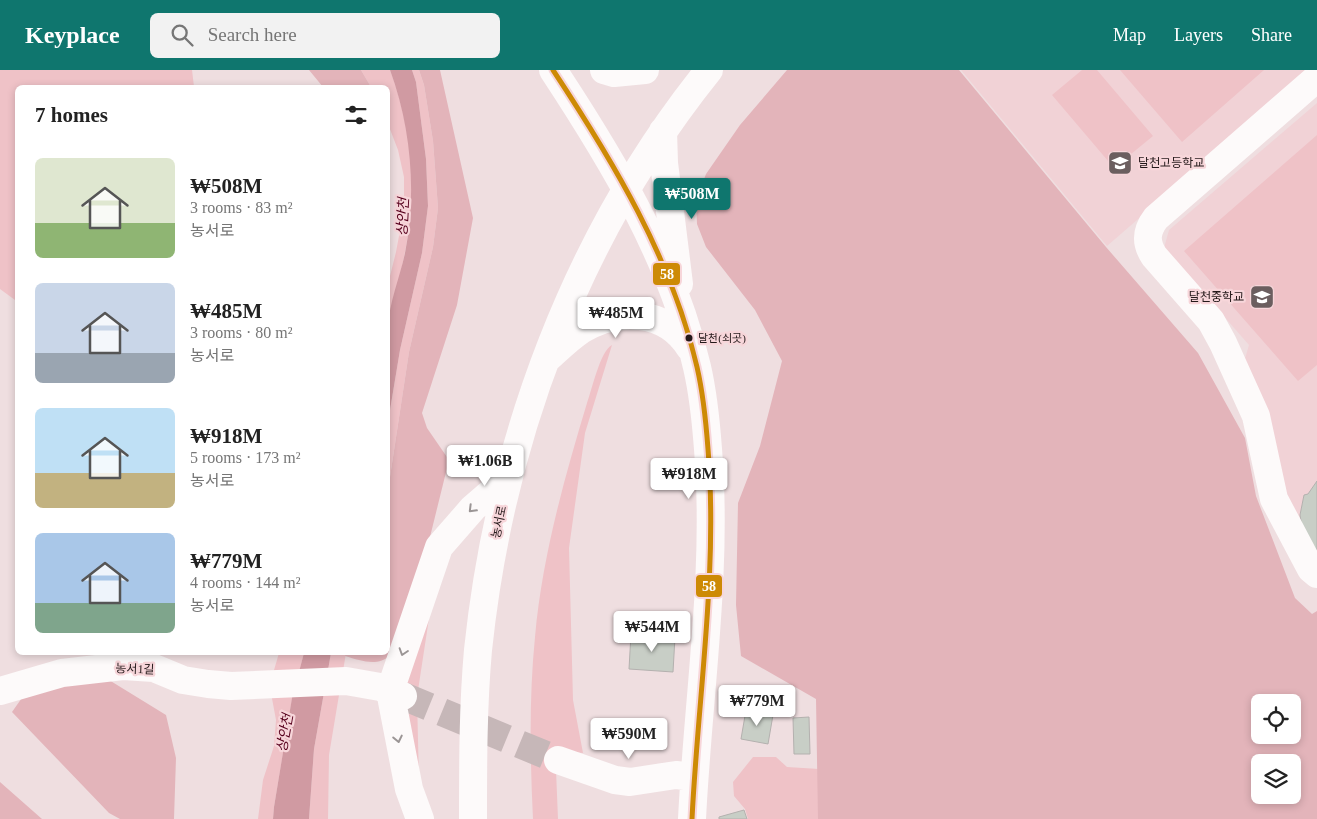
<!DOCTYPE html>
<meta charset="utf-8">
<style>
body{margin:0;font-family:"Times New Roman","Noto Sans KR",serif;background:#f2f2f2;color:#222;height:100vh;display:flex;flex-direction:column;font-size:19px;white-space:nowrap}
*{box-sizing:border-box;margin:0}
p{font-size:16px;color:#767676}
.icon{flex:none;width:28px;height:28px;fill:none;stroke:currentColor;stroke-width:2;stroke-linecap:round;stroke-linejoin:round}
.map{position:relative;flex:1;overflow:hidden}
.details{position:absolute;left:15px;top:15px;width:375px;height:570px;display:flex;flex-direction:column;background:#fff;border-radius:8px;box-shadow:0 2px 8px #0003}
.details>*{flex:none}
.tools{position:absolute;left:1251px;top:624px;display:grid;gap:10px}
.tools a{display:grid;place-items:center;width:50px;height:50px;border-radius:8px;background:#fff;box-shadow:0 2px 8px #0003;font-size:25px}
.price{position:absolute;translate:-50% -42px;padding:0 11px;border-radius:5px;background:#fff;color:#222;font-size:16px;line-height:32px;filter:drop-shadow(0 1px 2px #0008)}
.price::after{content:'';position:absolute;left:50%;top:30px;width:15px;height:11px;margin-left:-8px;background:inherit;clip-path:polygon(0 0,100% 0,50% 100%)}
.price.current{background:#0f766e;color:#fff}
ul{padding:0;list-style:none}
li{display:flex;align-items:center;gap:15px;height:125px;padding:0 20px}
li span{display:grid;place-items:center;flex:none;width:140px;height:100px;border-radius:8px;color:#555}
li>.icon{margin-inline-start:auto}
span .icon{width:60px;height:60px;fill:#fffc;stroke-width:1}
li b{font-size:21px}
h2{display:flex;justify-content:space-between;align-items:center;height:60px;padding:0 20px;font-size:21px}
header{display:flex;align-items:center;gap:30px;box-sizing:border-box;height:70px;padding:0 25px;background:#0f766e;color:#fff}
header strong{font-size:24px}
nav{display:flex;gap:28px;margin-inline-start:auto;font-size:18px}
.search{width:350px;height:45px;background:#f2f2f2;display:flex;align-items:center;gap:12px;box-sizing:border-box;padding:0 18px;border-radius:8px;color:#767676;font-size:19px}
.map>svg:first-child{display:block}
.built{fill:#f1d2d6}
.green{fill:#efc2c7}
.forest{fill:#e3b4ba;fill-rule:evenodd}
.water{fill:#d09aa2}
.building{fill:#c8cec6;stroke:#b4b1af}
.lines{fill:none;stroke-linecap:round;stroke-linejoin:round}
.minor-tunnel{stroke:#c6b7b8;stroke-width:28;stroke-dasharray:28 14;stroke-linecap:butt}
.minor{stroke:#fdfafa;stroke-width:28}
.bus-1-casing{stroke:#f7d6da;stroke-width:9}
.bus-1{stroke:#cd8a05;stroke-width:5}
.oneway{stroke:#9b9595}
.bus-dot{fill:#24191a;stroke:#f7d6da;stroke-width:2}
.labels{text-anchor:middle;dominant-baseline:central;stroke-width:4.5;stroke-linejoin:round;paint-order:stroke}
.bus-label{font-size:11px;fill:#24191a;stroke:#f7d6da;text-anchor:start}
.poi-label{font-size:12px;fill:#24191a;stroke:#f7d6da;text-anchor:start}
.street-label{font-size:12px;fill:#24191a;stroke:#f7d6da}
.water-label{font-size:14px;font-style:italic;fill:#57001d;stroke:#f7d6da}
.line-badge{stroke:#f7d6da;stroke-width:2}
.badge-label{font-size:14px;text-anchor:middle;font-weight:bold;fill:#fff}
</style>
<header>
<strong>Keyplace</strong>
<div class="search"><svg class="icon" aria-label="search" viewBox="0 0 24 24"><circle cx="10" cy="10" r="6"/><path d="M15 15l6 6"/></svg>Search here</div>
<nav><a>Map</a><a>Layers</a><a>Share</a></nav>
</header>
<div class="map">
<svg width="1317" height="749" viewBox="0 0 1317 749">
<rect width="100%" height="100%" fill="#efdee0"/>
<path class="built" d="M961 0H1310L1107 176Z
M1317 33V498L1280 429 1244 292 1249 275 1164 178 1169 160Z"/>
<path class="green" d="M0 0H192L194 17 18 18V220L15 230 0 219Z
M361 0H390C406 42 415 94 411 139 408 179 397 217 388 255V214L396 182 404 139V107L398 80 388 54V18L371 17Z
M412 0H419L424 15 433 71 438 138 433 177 409 282 388 420V352L400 280 422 183 428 136 426 89 416 12Z
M1082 0H1097L1153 66 1114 98 1052 25Z
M1120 0H1264L1182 72Z
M1317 65V295L1298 311 1184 181Z
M612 275 585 363 569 478 573 630 583 683 562 681 556 700 558 749H533C530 688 529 627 535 567 542 488 564 409 587 333 592 320 600 281 612 275Z
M433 522 417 627 419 712 404 620Z
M279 583H304L292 629 274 737 273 749H258L263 710 274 676 276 650 271 623 272 607Z
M331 583H346L329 685 328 749H309L314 679Z
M753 687H776L787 697 819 699V749H748L745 739 734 726 733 712Z"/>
<path class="forest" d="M309 0H361L371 17H323Z
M419 0H440L473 148 457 235 422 343 427 358 449 390 430 467 391 585C377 597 362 591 345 586L346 583 388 582V420L409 282 433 177 438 138 433 71 424 15Z
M787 0H959L1106 177 1198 283 1245 368 1256 426 1295 528 1312 544 1317 541V749H818L816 629 741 586 736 535 738 433 760 376 782 291 755 240 706 177 697 154 696 131 706 104 740 55ZM1292 632V665H1260V632ZM1292 692V725H1260V692Z
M109 610 166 645 176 688 174 749H120L109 743 12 642 24 625 70 614Z
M0 712 42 749H0Z"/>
<path class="water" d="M390 0H412L416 12 426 89 428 136 422 183 400 280 388 352C387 321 386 288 388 257 389 233 400 207 405 183 417 123 411 57 390 0Z
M304 583H331L314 679 309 749H273L274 737 292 628Z"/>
<path class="building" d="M1317 411V483L1302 457 1300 445 1304 425 1308 424Z
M631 564 675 567 673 602 629 599Z
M746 640 773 645 768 674 741 669Z
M809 647 810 684H794L793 648Z
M744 740 747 749H719V747Z"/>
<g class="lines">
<path class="minor-tunnel" d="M403 626 558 690"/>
<path class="minor" d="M553 0C613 91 672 189 697 297 703 323 706 352 708 379 718 502 698 626 692 749
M604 0 614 3 645 0
M1317 8 1156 148C1146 161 1145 172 1154 186L1211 251 1223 273 1256 346 1274 429 1311 499 1317 504
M663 61 664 93 679 214
M548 288C559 278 569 268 581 260 618 238 666 239 690 278
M0 621 62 603 123 596 154 598 183 610 208 614 231 616 346 611 380 617 403 626
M558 690 615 710 630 712 676 705 694 707
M420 749 409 719 390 621 439 477 473 438 509 407
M473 749C473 693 473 636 478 580 500 370 576 165 709 0"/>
<defs>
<path id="bus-1" d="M553 0C613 91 672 189 697 297 703 323 706 352 708 379 718 502 698 626 692 749"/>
</defs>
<use href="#bus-1" class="bus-1-casing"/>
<use href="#bus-1" class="bus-1"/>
</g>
<defs><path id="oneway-chevron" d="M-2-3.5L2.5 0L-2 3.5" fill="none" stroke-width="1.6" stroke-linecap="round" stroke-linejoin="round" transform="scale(1.25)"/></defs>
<g class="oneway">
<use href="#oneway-chevron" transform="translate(472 439) rotate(135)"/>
<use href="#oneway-chevron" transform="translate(403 582) rotate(108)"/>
<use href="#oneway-chevron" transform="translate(398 669) rotate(78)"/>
</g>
<defs>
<symbol id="school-square" viewBox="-11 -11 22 22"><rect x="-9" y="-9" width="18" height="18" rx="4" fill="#6b5e5f" stroke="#f7d6da"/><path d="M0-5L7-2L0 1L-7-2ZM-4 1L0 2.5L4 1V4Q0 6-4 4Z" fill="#fff"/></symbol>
</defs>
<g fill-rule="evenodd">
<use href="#school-square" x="1106" y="79" width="28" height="28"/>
<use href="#school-square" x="1248" y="213" width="28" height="28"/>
</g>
<circle class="bus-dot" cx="689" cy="268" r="4.5"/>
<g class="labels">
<g class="bus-label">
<text x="698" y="268">달천(쇠곳)</text>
</g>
<g class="poi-label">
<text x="1138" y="93">달천고등학교</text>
<text x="1244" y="227" text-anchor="end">달천중학교</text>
</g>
<g class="street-label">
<text transform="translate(499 452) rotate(-78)">농서로</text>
<text transform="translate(135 599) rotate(2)">농서1길</text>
</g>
<g class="water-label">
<text transform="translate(403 147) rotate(-87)">상안천</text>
<text transform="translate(285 663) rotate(-80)">상안천</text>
</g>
</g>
<g class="line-badge">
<rect x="652" y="192" width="29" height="24" rx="5" fill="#cd8a05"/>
<rect x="695" y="504" width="28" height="24" rx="5" fill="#cd8a05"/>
</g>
<g class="badge-label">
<text x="667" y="209">58</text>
<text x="709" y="521">58</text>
</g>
</svg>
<div class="tools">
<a><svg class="icon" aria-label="locate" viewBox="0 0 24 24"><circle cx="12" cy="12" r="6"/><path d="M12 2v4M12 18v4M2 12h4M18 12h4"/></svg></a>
<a><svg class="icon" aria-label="layers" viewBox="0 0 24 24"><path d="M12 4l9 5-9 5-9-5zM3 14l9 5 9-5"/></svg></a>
</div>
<b class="price current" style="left:692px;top:150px">₩508M</b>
<b class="price" style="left:616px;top:269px">₩485M</b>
<b class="price" style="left:485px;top:417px">₩1.06B</b>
<b class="price" style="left:689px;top:430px">₩918M</b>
<b class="price" style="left:652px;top:583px">₩544M</b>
<b class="price" style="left:757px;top:657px">₩779M</b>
<b class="price" style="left:629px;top:690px">₩590M</b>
<section class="details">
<h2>7 homes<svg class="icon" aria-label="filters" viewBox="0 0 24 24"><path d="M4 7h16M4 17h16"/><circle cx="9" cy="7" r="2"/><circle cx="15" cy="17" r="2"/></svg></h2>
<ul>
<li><span style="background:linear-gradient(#dfe7d0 65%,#8fb573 0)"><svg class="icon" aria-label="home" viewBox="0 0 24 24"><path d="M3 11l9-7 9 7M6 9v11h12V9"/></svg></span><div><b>₩508M</b><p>3 rooms · 83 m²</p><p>농서로</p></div></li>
<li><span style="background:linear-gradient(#c9d6e8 70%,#9aa5b1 0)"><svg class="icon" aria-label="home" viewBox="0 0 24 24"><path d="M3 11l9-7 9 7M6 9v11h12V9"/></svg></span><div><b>₩485M</b><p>3 rooms · 80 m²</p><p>농서로</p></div></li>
<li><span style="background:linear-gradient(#bfe0f5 65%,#c2b280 0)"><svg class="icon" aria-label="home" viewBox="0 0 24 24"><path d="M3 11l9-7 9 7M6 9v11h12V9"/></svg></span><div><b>₩918M</b><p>5 rooms · 173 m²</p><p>농서로</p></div></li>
<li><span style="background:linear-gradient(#a9c7e8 70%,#7fa58c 0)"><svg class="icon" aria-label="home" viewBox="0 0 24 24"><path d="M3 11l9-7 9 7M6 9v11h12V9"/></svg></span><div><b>₩779M</b><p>4 rooms · 144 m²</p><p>농서로</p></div></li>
</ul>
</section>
</div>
